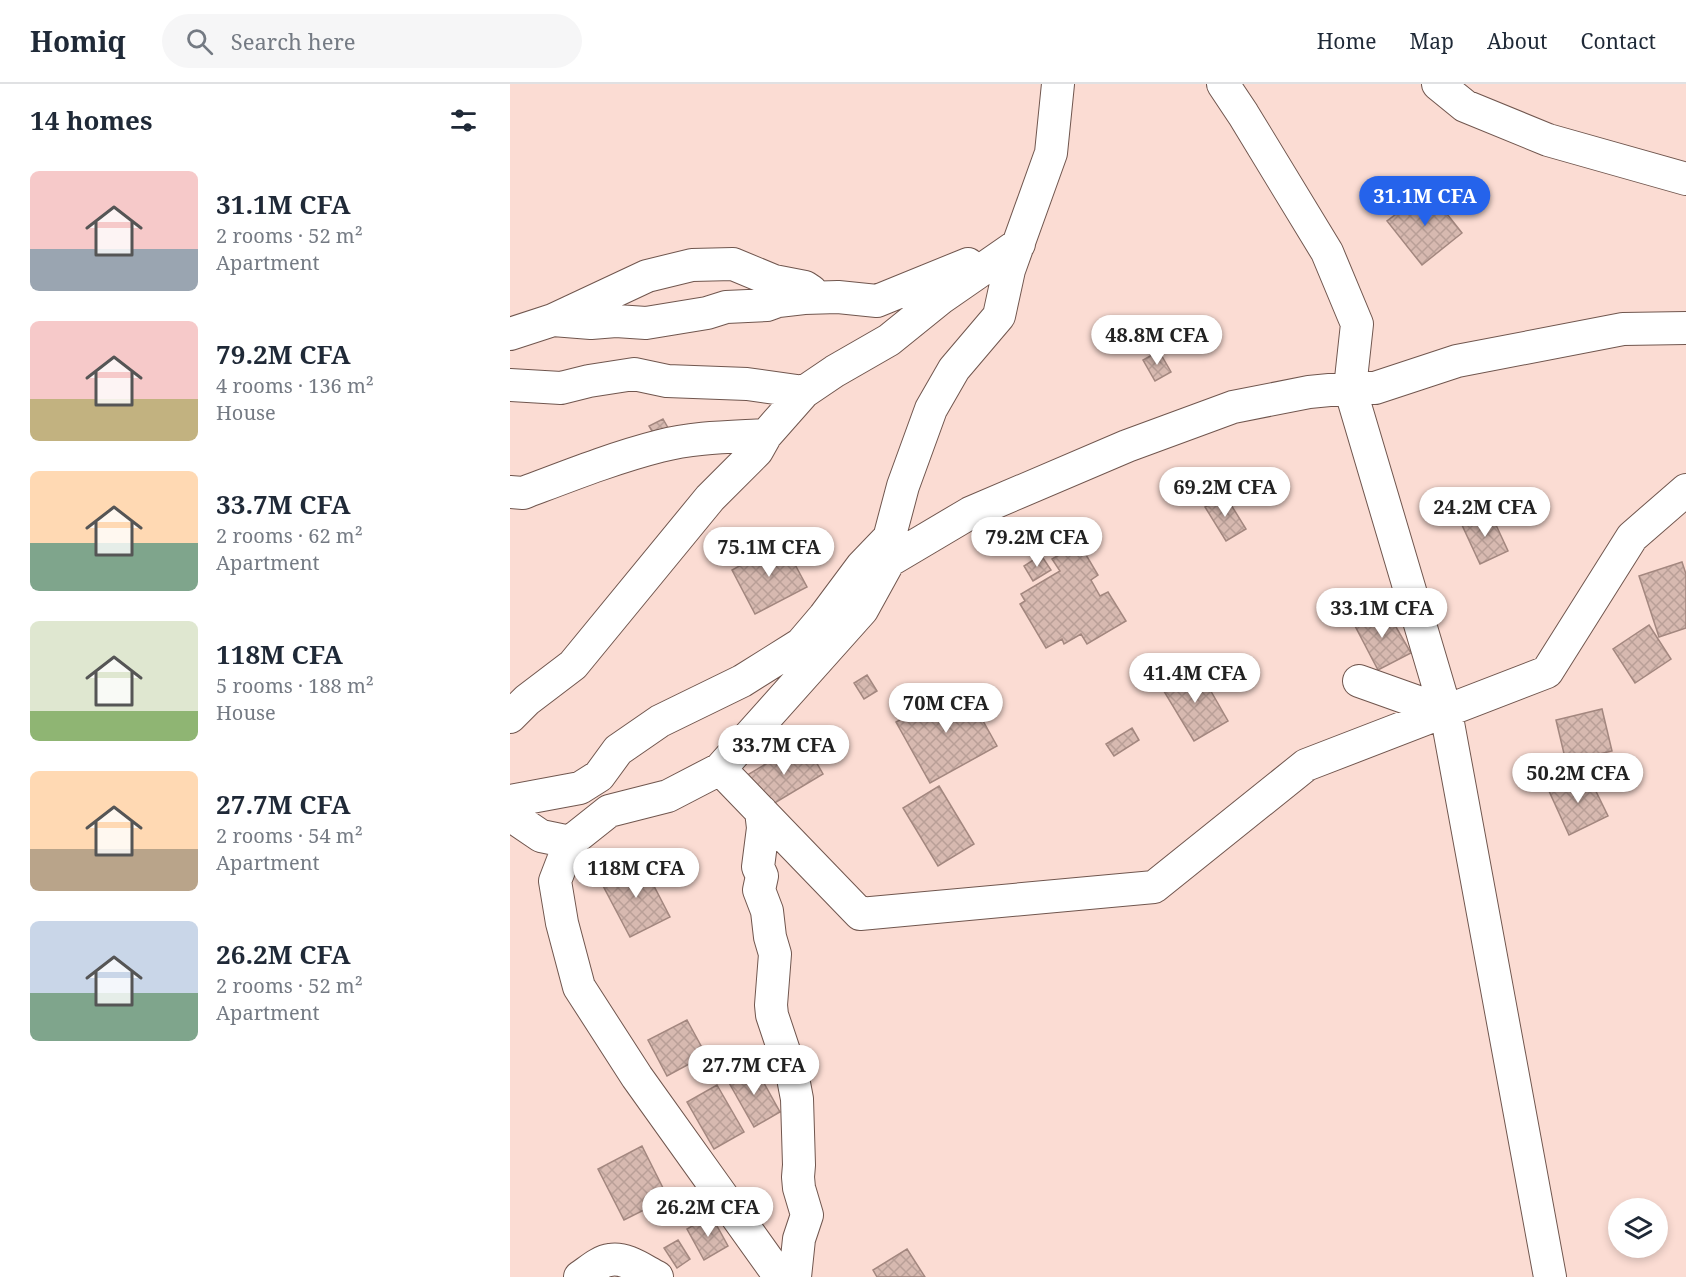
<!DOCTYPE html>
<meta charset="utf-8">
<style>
body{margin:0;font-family:"Noto Serif",serif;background:#f6f6f7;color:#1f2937;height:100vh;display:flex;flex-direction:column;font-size:22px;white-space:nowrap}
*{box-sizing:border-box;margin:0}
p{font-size:20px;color:#747a83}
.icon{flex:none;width:33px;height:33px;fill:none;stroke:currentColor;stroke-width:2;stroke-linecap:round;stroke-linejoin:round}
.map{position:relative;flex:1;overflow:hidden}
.drawer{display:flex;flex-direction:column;background:#fff;width:510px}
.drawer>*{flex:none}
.fabs{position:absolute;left:1098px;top:1114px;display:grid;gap:12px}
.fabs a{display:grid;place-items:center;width:60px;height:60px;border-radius:50%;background:#fff;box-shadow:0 3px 9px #0003;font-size:30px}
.price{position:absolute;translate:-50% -51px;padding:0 14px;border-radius:21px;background:#fff;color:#222;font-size:20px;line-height:39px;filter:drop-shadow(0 2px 3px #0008)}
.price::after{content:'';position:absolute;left:50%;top:36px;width:18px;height:14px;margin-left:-9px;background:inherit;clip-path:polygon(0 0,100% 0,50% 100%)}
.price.on{background:#2563eb;color:#fff}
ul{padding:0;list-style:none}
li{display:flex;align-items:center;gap:18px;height:150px;padding:0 30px}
li span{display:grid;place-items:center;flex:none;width:168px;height:120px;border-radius:9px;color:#555}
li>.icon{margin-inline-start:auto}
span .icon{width:72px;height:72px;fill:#fffc;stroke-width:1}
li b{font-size:26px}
h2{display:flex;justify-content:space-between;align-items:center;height:72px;padding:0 30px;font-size:26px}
header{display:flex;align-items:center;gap:36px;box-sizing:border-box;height:84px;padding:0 30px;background:#fff;border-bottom:2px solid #e0e1e3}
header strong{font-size:28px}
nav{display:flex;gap:33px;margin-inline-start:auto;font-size:21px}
.search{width:420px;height:54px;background:#f6f6f7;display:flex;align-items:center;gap:15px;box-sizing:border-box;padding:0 21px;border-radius:33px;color:#747a83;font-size:22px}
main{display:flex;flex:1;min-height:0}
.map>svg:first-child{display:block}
.building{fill:url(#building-cross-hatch);stroke:#a3877f;stroke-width:1.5}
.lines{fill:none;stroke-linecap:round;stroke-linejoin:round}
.minor-casing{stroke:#70564e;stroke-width:34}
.minor{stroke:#fff;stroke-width:32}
</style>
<header>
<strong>Homiq</strong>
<div class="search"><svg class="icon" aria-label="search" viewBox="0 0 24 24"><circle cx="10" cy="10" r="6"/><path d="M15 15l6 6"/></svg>Search here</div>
<nav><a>Home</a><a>Map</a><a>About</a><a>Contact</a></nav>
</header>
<main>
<section class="drawer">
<h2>14 homes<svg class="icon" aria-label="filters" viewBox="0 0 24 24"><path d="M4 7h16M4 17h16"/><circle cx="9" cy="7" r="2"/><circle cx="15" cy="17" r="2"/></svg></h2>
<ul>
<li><span style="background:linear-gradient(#f6c9c9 65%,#9aa5b1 0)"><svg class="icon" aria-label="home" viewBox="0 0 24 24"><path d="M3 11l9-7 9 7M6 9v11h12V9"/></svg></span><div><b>31.1M CFA</b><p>2 rooms · 52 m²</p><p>Apartment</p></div></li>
<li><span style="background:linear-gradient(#f6c9c9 65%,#c2b280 0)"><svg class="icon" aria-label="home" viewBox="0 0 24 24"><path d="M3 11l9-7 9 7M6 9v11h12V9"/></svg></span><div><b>79.2M CFA</b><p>4 rooms · 136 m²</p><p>House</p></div></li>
<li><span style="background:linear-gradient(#ffd9b3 60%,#7fa58c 0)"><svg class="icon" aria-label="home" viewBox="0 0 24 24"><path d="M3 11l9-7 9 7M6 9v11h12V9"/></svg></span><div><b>33.7M CFA</b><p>2 rooms · 62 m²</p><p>Apartment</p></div></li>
<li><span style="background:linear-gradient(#dfe7d0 75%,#8fb573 0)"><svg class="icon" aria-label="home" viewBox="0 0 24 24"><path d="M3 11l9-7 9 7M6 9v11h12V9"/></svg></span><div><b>118M CFA</b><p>5 rooms · 188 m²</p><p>House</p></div></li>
<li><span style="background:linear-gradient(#ffd9b3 65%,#b9a48a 0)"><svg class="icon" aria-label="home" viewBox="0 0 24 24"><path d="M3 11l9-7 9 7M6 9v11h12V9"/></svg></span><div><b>27.7M CFA</b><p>2 rooms · 54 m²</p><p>Apartment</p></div></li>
<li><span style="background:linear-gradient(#c9d6e8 60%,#7fa58c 0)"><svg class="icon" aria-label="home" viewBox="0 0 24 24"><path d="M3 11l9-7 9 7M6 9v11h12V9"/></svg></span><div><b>26.2M CFA</b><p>2 rooms · 52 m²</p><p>Apartment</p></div></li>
</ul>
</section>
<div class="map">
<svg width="1176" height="1193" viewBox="0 0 1176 1193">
<defs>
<pattern id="building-cross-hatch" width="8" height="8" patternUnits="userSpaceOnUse" patternTransform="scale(1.5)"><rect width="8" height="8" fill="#d7b9b0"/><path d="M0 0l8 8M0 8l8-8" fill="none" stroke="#b99f97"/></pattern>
</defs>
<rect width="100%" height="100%" fill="#fbdcd3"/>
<path class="building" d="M918 106 952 149 912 181 877 137Z
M649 267 661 288 645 297 633 276Z
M153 335 161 349 148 357 139 342Z
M715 411 736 445 716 457 695 423Z
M980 428 998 467 970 480 952 441Z
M273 458 297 503 245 530 222 486Z
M569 459 588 491 581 496 590 512 598 508 616 537 577 560 571 550 554 560 552 555 536 564 510 520 515 517 511 510 550 487 542 475Z
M531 471 541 486 523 497 514 482Z
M1172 478 1176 490V544L1149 553 1129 492Z
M875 524 901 569 868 586 844 540Z
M1139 541 1161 575 1125 599 1103 565Z
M687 583 718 637 684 657 652 604Z
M357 591 367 607 354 615 344 599Z
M453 601 487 662 420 699 386 638Z
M1092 625 1102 667 1056 678 1046 636Z
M622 644 629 656 604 672 596 660Z
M294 657 313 690 253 726 234 693Z
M1077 689 1098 732 1059 751 1039 707Z
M429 702 464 760 428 782 393 724Z
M131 777 160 833 120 853 91 798Z
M177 936 196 971 157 992 138 956Z
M244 981 270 1028 244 1043 218 997Z
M207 1001 234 1048 204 1065 177 1018Z
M132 1062 158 1114 114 1136 88 1085Z
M201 1131 218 1162 194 1176 177 1145Z
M168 1156 180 1175 167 1184 154 1164Z
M397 1165 415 1193H367L363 1186Z"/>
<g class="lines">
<defs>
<path id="minor" d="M713 0 733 30 817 168 847 240 840 304 936 628 1040 1193
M928 0 955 22 1038 56 1176 95
M43 236 81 239 106 237 136 239 197 229 216 223 257 221 268 217 294 214 328 213 367 217 458 180
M0 250 43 236 137 192 182 181 223 180 264 197 295 203 301 207
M0 301 51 304 79 297 124 290 157 297 237 300 294 308
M0 408 13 409C58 392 103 374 150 362 184 353 221 353 256 351
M379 477 460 429 617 362 723 323 799 308 840 304H865L947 277 1113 245 1176 244
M849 597 936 628
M0 633 17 616 63 581 200 414 247 367 256 351 294 308 325 287 379 256 431 214 509 160
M210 685 350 830 644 803 796 681 1037 588 1122 453 1176 406
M0 717 70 704 89 692 108 666 150 637 232 597 291 560 314 533 352 482 376 457
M251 727 253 744 248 783 252 792 249 806 257 827 260 853 265 870 261 921 262 931 283 994 287 1015 289 1081 288 1093 289 1104 297 1131 289 1155 285 1193
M0 731 31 752 60 758
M70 1193C79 1187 90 1177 100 1176 116 1173 133 1186 147 1193
M270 1193 127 993 69 903 52 839 45 797 60 758 99 727 158 712 210 685 352 526 379 477 380 451 393 402 421 325 444 285 489 232 499 186 541 69 548 0"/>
</defs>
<use href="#minor" class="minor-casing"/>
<use href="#minor" class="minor"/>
</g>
</svg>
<div class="fabs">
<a><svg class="icon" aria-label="layers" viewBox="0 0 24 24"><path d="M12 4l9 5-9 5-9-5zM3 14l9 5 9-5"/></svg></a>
</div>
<b class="price on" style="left:915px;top:143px">31.1M CFA</b>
<b class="price" style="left:647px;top:282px">48.8M CFA</b>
<b class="price" style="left:715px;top:434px">69.2M CFA</b>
<b class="price" style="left:975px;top:454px">24.2M CFA</b>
<b class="price" style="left:527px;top:484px">79.2M CFA</b>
<b class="price" style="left:259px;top:494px">75.1M CFA</b>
<b class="price" style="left:872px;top:555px">33.1M CFA</b>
<b class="price" style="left:685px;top:620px">41.4M CFA</b>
<b class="price" style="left:436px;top:650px">70M CFA</b>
<b class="price" style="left:274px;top:692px">33.7M CFA</b>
<b class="price" style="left:1068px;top:720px">50.2M CFA</b>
<b class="price" style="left:126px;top:815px">118M CFA</b>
<b class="price" style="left:244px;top:1012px">27.7M CFA</b>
<b class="price" style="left:198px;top:1154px">26.2M CFA</b>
</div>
</main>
